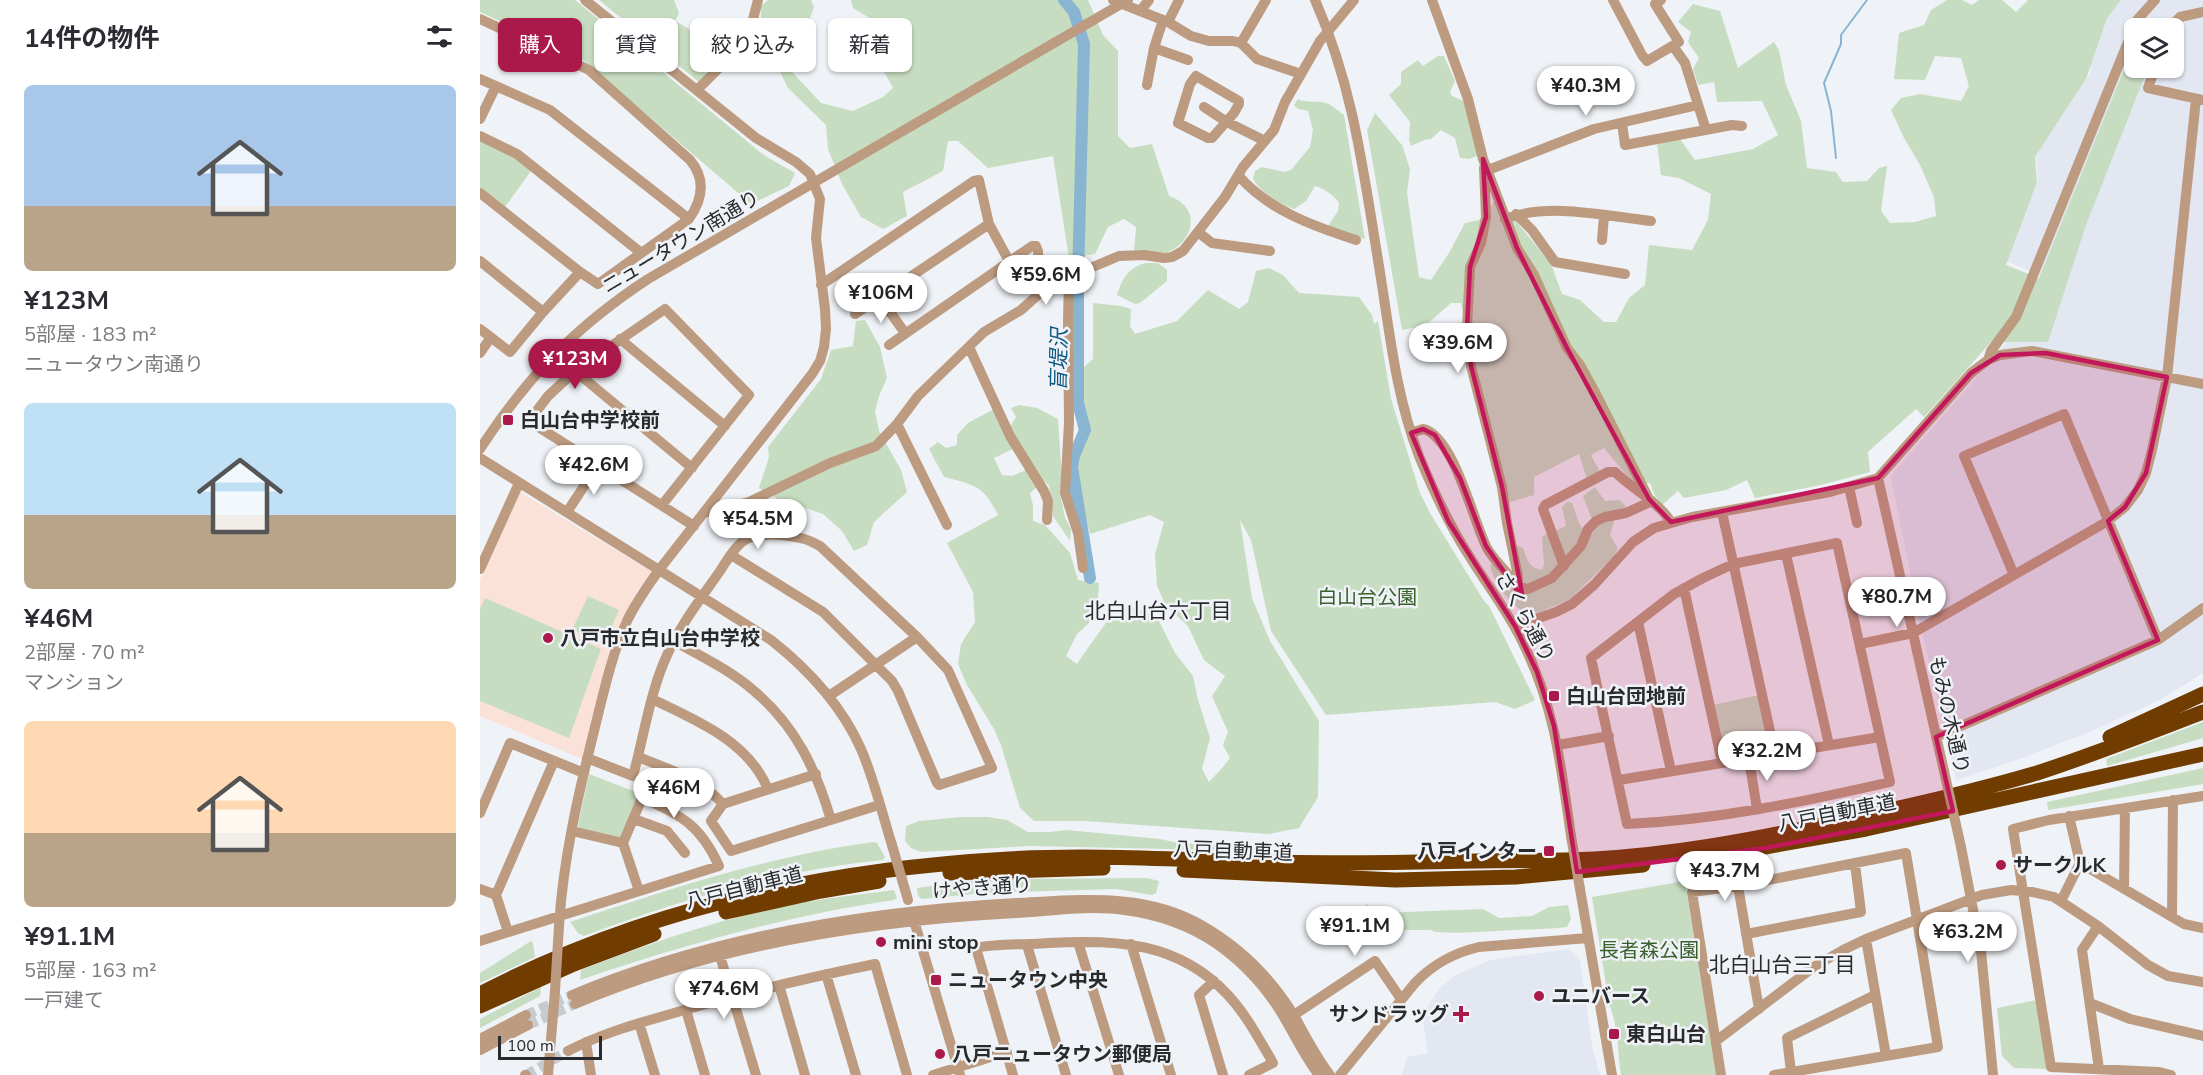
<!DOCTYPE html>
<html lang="ja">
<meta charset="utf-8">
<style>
body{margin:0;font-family:"Nunito Sans","Noto Sans JP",sans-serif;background:#f7f7f7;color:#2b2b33;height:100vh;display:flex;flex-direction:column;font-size:22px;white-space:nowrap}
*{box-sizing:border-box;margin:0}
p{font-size:20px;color:#7c7c81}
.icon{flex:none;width:33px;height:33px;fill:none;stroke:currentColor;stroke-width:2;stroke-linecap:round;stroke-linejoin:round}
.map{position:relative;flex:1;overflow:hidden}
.panel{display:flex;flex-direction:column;background:#fff;width:480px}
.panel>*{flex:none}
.top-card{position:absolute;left:18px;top:18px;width:570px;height:54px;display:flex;gap:12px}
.fabs{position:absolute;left:1644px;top:18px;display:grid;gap:12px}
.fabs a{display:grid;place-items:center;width:60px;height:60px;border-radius:9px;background:#fff;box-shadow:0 2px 4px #0004;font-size:30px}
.scale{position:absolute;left:18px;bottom:15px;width:104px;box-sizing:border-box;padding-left:6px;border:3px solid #292a2c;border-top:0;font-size:16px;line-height:21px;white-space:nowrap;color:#292a2c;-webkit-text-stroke:4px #eff2f6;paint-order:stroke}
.price{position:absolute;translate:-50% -51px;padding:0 14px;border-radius:21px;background:#fff;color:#222;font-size:20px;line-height:39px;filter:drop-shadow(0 2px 3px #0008)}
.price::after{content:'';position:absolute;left:50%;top:36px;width:18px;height:14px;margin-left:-9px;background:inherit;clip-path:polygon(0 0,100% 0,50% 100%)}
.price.current{background:#ab184a;color:#fff}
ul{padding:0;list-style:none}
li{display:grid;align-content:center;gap:12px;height:318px;padding:0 24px}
li span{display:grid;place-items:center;height:186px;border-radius:9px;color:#555}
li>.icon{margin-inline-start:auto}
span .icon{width:108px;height:108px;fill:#fffc;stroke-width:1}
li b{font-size:26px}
h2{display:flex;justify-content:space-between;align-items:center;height:72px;padding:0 24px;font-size:26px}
.tag{padding:0 21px;border-radius:9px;background:#fff;box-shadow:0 2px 4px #0004;font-size:21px;line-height:54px}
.tag.current{background:#ab184a;color:#fff}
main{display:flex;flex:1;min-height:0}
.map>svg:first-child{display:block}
.built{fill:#e2e7f2;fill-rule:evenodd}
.education{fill:#fbe2d9}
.green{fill:#c7ddc1}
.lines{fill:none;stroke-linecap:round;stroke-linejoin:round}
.stream{stroke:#8ab5d2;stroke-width:2}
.river{stroke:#8ab5d2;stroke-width:12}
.minor-tunnel{stroke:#c7cace;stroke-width:10;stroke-dasharray:10 5;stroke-linecap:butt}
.minor{stroke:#bd9b80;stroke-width:10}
.highway{stroke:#713c00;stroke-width:15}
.minor-bridge{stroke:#bd9b80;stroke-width:10}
.marked{fill:#c2185b;fill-opacity:0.2;stroke:#c2185b;stroke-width:4.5;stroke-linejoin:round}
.poi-dot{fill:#ab184a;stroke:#eff2f6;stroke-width:2}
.labels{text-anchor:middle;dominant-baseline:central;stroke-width:5;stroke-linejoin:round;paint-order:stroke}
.street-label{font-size:20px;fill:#292a2c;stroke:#eff2f6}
.poi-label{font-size:20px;font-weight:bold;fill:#292a2c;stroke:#eff2f6;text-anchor:start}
.park-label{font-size:20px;fill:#39612c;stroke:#eff2f6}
.water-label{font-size:21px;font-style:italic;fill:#0d5980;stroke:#eff2f6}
.neighbourhood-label{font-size:21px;fill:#292a2c;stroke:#eff2f6}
</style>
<main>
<section class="panel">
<h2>14件の物件<svg class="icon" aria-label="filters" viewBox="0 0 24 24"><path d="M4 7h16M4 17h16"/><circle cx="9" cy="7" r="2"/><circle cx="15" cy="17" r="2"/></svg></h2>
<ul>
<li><span style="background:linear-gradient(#a9c7e8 65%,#b9a48a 0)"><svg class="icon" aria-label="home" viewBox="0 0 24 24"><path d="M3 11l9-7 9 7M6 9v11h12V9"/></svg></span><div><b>¥123M</b><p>5部屋 · 183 m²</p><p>ニュータウン南通り</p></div></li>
<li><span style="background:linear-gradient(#bfe0f5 60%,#b9a48a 0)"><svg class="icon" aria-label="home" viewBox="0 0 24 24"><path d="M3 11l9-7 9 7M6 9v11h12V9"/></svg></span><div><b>¥46M</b><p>2部屋 · 70 m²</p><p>マンション</p></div></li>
<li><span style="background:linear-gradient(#ffd9b3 60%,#b9a48a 0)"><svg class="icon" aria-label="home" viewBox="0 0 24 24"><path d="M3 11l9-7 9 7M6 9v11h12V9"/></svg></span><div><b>¥91.1M</b><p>5部屋 · 163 m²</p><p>一戸建て</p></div></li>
</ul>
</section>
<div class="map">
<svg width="1723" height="1075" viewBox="0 0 1723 1075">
<rect width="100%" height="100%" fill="#eff2f6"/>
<path class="built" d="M1641 0H1723V673L1682 699 1612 731 1534 761 1476 780 1444 641 1411 478 1413 473 1537 331 1560 275 1526 261 1558 179 1556 155 1610 74 1612 55 1626 18ZM1654 28H1694V68H1654Z
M1089 949 1100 960 1113 1051 1120 1075H922L927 1057 948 1053 942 1016 958 990 974 976 1010 960Z"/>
<path class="education" d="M40 492 172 572 156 593 141 624 102 759 0 716V580Z"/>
<path class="green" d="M0 0H95L285 156 315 173 309 186 271 204 101 58 0 12Z
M119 0H194L199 13 195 21 248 51 220 83Z
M288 0H331L334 7 329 21 330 35 308 57C290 45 279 29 281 6Z
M371 0H608L623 35 638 51V136L650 148 672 144 689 196C698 199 707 205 710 215 714 230 702 248 687 252 678 255 663 251 654 250L656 227 644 219 628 227 615 254 589 258 573 156 508 168 478 141H468L463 171 423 192 427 216 403 229 381 217 362 184 348 149 346 125 308 88 300 72 278 47 264 54 257 51 274 31 341 103 373 111 403 97 413 88 403 70 420 52 407 22 391 19 373 8Z
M1467 0H1482L1492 5 1499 0H1522L1536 12 1548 0H1641L1627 18 1606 79 1555 157 1557 182 1526 265 1559 278 1654 45V68H1668L1606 225 1568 342H1511L1444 417 1436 409 1388 452 1390 472 1341 485 1275 498 1267 480 1246 490 1204 498 1198 491 1182 505 1174 494 1170 483 1152 482 1124 448 1111 455 1120 472 1107 479 1099 454 1054 477V495L1027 503 993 361 981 303H971L946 325 922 330 887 130 895 113 922 145 930 169 927 193 939 277 951 280 969 253 985 223 999 220 1015 201 1036 221 1071 264 1082 294 1100 300 1124 322H1136L1149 298 1165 285 1169 245 1212 250 1228 220 1231 194 1199 178 1181 175 1177 143 1200 139 1215 160 1273 149 1298 135 1282 101 1237 102 1234 82 1218 85 1213 69 1219 58 1208 42 1211 32 1198 22 1213 4 1240 11 1258 68 1294 42 1299 50 1306 85 1321 121 1327 168 1356 172 1363 182 1387 181 1399 168 1407 166 1401 211 1410 223 1435 222 1456 216 1454 197 1440 165 1424 138 1411 110 1421 98 1440 94 1481 101 1489 86 1481 58 1455 56 1445 80 1414 79 1419 33 1444 25 1451 10Z
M958 56H964L975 81 970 92 972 96 984 101 999 155 989 159 980 158 975 138 961 130 951 139 944 140 931 146 929 140 930 122 909 95 921 84V72L938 60 943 66Z
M818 99C827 103 833 101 842 102 850 103 857 110 864 115L885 239 856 231 848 226 858 211 859 203C854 195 845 189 835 186L826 201 814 209C800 205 780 192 773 179L775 171 782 167 805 172 811 170 830 147 833 130 828 111 818 109 814 105Z
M0 141 36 159 51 171 25 207 0 187Z
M667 263H678L687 270V281L660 303 655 304 637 295C642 279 649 266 667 263Z
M789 268 803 275 819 293 879 297 892 315 894 324 898 321 911 399 940 493 950 513 1004 601 1009 606 1055 700 1035 709 1015 702 846 715 791 631 771 540 760 520 772 598 790 641 839 721 838 797 819 828 789 834 604 821H554L540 808 521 745 514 729 487 685 478 664 481 644 495 622 493 592 467 543 518 515C503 485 495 485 464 477L449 449 458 442 466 448 477 445V435L488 423 514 409 533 449 514 458 522 475 532 476 546 470 557 487 550 493 553 505V521L565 525 590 553 598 580 619 583 618 598 611 621 597 634 586 656 597 664C611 642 627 624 639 602L677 617 695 653 713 676 718 700 730 738 722 769 729 782 743 767 750 758 743 745 748 732 732 696 745 676 724 660 708 626 686 606 677 586 675 554 684 522 670 515 610 534 602 502 597 465 607 435 608 418 602 398V369L613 359V303L641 306 651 309 650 326 655 334 697 321 728 290 759 309 768 302 776 271Z
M385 320 400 347 407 378 399 396 395 411 399 431 421 470 427 492 394 522 387 545 374 551 362 531 343 514 322 507 310 506 279 488 289 457 288 447 341 379 351 350 373 346 376 321Z
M539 405 557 408 578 419 582 479 580 493 585 518 591 529 590 541 573 516 569 485 561 480 530 427 536 417 531 408Z
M1115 487 1125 501 1139 500 1145 505 1146 510 1135 519 1130 535 1138 549 1132 558 1089 600 1057 613 1053 611H1042C1028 601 1013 582 1010 565L1013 563 1034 587 1035 547 1038 546 1043 548C1047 560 1049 568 1062 570L1064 564 1062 536 1086 526 1082 507 1087 502 1092 503 1099 523 1105 532 1112 520 1103 496Z
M108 596 139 610 124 644 92 630Z
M5 598 121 649 89 738 0 701V609Z
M1279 695 1289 753 1247 758 1245 757 1233 705Z
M1723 722V738L1627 766 1626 759Z
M1723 768V784L1568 810 1567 802Z
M109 774 161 794 143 838 100 830 98 826Z
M481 817H508L527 820 548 832H570L587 830 680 839 698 843 788 848 780 851 550 846 441 852 431 848 425 841 426 826 439 821Z
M393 842 397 843 405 857 403 860C303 870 198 900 104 936L98 933 90 922C189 889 289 856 393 842Z
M667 878 679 881 676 893 672 895 637 889 505 893 442 899 438 896 437 888 483 881 534 879Z
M1205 881 1236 1075H1141C1137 1050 1139 1029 1129 1004L1112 897Z
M414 890 417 898 414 900C305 916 204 945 100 980L101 970C169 944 238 919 310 905 344 898 379 895 414 890Z
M886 904 900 913 1003 909 1019 918 1052 916 1069 907 1088 905 1091 919 1087 927 1079 928 976 933 956 932 950 930H909L889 926 882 914Z
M51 941 53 943 55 957 0 983V973Z
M61 987 60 996 0 1028V1019Z
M1557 1000 1569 1069 1534 1068 1522 1056 1517 1008Z"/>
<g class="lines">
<path class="stream" d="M1356 158 1351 111 1344 83 1361 44V35L1387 0"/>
<path class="river" d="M584 0 594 12 604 44 598 280V403L605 430 594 456 592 467 610 578"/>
<path class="minor-tunnel" d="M46 1015 92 995
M48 1025 95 1004
M46 1075 88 1051"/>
<path class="minor" d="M633 0 660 11
M669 0 660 11 688 22 711 36 729 41H753L761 43 777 59 821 74
M952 0 988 99 1003 159 1037 248 1054 275 1087 348 1100 365 1116 394 1169 499
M1133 0 1162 55 1167 61 1199 42 1175 4 1181 0
M0 19 109 70 210 160C226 179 223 199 209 219L118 284 100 272 0 193
M688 22 699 0
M1689 28 1700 17 1723 12
M761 43 786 0
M1193 46 1205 63 1226 130
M674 48 708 60
M1675 68 1668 88 1723 100
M716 76 759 101V104L754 113 732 138H728L698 123 710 84Z
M0 79 70 110 209 219
M667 85 674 48 683 20
M217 90 244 63 271 27 278 0
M724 107 747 122 785 141
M0 119 16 86
M1142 123 1145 145 1252 125 1262 126
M0 136 37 154 160 252
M1004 168 1006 217 1001 243 990 267 987 328 991 366 1022 487 1027 523 1038 576V587
M1008 170 1114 129 1218 105
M758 175C788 210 833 226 876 240
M1036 214 1052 230 1075 262 1145 274
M1025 219C1068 202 1126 216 1171 221
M718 232 732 243 790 251
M1122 240 1124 216
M898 260C909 326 915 394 939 456 953 490 968 523 988 554 1006 584 1028 611 1043 643 1075 707 1081 767 1091 836
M0 261 63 312
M589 277 588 321 589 423 585 493 598 533 603 568
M341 285 494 181 499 180 509 224 529 261
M400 298 425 333
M375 314 509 224
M0 329 30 352 63 312 100 272
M140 339 245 426
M409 345 552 246H556L558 251 560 293
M489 347 530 436 564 491 568 501 567 520
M0 353 11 337
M1508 360 1511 351 1536 317 1657 20 1675 0
M95 371 212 468
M417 424 467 525
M931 433 943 429C974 436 993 521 1007 548 1012 557 1020 565 1027 573 1034 582 1037 587 1048 589L1072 578 1101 546 1108 529 1116 521 1125 517 1146 513 1172 501
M0 449C48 376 95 327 168 279L574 43
M0 458 291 640C329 670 361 704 381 749 394 779 402 813 412 845
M1398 478 1464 771
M1369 487 1377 523
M182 505 269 395 185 309 95 371 68 396 49 421 214 526
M87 512 118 465
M1242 512 1295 754
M224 513 269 502 350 463 396 446 417 424 438 396 504 332 541 310 560 293 589 277 639 256 664 255 684 258 692 257 703 251 745 197 763 167 794 130 805 102 840 41 874 0
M1357 543 1410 782C1323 802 1236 820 1147 824L1111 658 1194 594 1223 578 1253 564Z
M1306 554 1349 745
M1084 566 1063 509 1065 505 1128 472H1135C1153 490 1177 500 1191 522
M0 569 39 483
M1534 575 1484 456 1584 414 1678 640
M1204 588 1242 762
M1158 622 1191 771
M1035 626 1076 612 1092 604 1114 585 1153 542 1174 528 1212 517 1350 492 1398 478 1491 373 1508 360 1520 355 1552 351 1723 384
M194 641C220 656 250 670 273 690 315 725 336 769 351 820
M1380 644 1433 633 1628 521 1645 507 1658 490 1666 473 1672 450 1687 377 1716 99
M349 696 437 637
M172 699C216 720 268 741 288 789
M1456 737 1678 640 1723 608
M1078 745 1129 736
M158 757C188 769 220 778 243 804
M107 758 153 776C164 736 170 691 188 653 201 624 222 597 240 571 246 562 253 549 262 542 279 529 323 535 340 546L437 637 468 670 512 768 459 785 457 783 418 691 412 681 343 612 251 555
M1269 759 1277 809
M336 774 243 804 231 821 251 851 399 805
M1139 780 1400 737
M0 813 30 743 104 773
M154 819 187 831 205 853
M143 843 159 891
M1481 847 1501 951 1513 1075
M1600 863 1704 924 1723 928
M1258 886 1279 1009
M0 889 16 895 74 761
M1100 889 1132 1075
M1644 889 1645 808
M16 895 28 932
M1581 901 1600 863 1589 816
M432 914 480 1075
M1692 917 1693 800
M79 926C83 859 99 791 115 727 124 691 132 654 147 621 156 602 167 587 179 570L332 374 340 361 344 347 346 329 345 309 336 238 340 199 330 174 316 162 276 138 105 0
M1618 926 1602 950 1619 1069
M1266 934 1381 912 1375 864
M1386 939 1406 1056
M0 941 239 866C221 826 202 815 162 798L143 843 92 831
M598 942 639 1075
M651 944 691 1075
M547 945 586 1075
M240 956 276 1075
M346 974 376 1075
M734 981 719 995 743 1075
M299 985 325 1075
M92 995C232 937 386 911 537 903 600 900 666 892 723 926 761 948 792 979 815 1017 826 1037 836 1057 850 1075
M1610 1003 1650 1019 1723 1036
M95 1004C233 945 386 921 536 913 571 911 609 905 644 910 677 914 709 925 737 944 761 961 783 984 799 1009 813 1031 823 1055 839 1075
M206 1010 225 1075
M814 1015 895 961 921 999
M159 1023 175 1075
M0 1039 46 1015
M1236 1041 1335 966 1363 950 1386 939 1502 895 1531 890 1553 892 1574 897 1618 926 1668 965 1688 976 1723 982
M106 1042 111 1075
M0 1050 48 1025
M88 1051C126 1031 167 1021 208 1009 270 991 332 977 395 964L427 1075
M1311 1072 1307 1038 1395 995
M45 1075H46
M68 1075 75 991
M453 1075 527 1052
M533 1075 496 948C514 943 549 945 569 943 636 939 698 942 747 994 766 1014 779 1039 793 1063L769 1075
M860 1075 935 983C953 964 973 953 999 947L1108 938
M1241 1075 1212 892 1258 886 1426 853 1458 1047 1294 1075
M1691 1075 1679 1072 1571 1067 1533 829 1569 820 1723 796"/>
<path class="highway" d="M1630 737 1723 694
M1240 855 1386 829 1723 754
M704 870 915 880 1036 877 1163 865
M470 873 623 868
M246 912 341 891 399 881
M0 994C163 909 347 869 529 859 614 854 700 860 786 862 857 864 927 862 998 861 1037 860 1075 861 1114 859 1190 855 1266 841 1341 825 1413 810 1486 794 1557 773 1613 755 1668 733 1723 712
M0 1006 94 964 174 934"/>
<path class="minor-bridge" d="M835 0C873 86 883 169 898 260
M574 43 648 0
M1464 771 1481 847
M1091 836 1100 889
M412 845 428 900
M75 991 79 926"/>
</g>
<path class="marked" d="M1003 159 1037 248 1087 348 1169 499 1191 522 1398 478 1491 373 1520 355 1566 353 1687 377 1666 473 1645 507 1628 521 1678 640 1456 737 1473 811 1286 848 1097 872 1074 726 1057 672 1035 626 968 521 931 433 943 429 955 435 980 478 1006 546 1043 599 1022 487 991 366 987 328 990 267 1006 217Z"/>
<g class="poi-dot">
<rect x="22" y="414" width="12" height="12" rx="3"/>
<circle cx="68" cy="638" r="6"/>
<rect x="1068" y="690" width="12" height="12" rx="3"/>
<rect x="1063" y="845" width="12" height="12" rx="3"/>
<circle cx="1521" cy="865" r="6"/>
<circle cx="401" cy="942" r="6"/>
<rect x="450" y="974" width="12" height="12" rx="3"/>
<circle cx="1059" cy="996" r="6"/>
<path d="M978 1005h6v6h6v6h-6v6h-6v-6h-6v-6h6z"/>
<rect x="1128" y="1028" width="12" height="12" rx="3"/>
<circle cx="460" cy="1054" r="6"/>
</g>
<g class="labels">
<g class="street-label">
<text transform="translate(201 242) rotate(-31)">ニュータウン南通り</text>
<text transform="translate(1045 617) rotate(61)">さくら通り</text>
<text transform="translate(1469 715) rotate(77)">もみの木通り</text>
<text transform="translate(1357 813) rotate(-11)">八戸自動車道</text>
<text transform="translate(753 851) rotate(2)">八戸自動車道</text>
<text transform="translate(264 888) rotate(-14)">八戸自動車道</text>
<text transform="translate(502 888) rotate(-4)">けやき通り</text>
</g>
<g class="poi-label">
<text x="40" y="420">白山台中学校前</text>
<text x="80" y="638">八戸市立白山台中学校</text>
<text x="1086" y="696">白山台団地前</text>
<text x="1057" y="851" text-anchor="end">八戸インター</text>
<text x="1533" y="865">サークルK</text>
<text x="413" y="942">mini stop</text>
<text x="468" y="980">ニュータウン中央</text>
<text x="1071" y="996">ユニバース</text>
<text x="969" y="1014" text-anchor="end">サンドラッグ</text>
<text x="1146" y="1034">東白山台</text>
<text x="472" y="1054">八戸ニュータウン郵便局</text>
</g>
<g class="park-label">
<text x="887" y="597">白山台公園</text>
<text x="1169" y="950">長者森公園</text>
</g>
<g class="water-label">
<text transform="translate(579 360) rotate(-89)">盲堤沢</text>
</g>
<g class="neighbourhood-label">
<text x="678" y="611">北白山台六丁目</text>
<text x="1302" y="965">北白山台三丁目</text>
</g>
</g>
</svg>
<div class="fabs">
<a><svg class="icon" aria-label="layers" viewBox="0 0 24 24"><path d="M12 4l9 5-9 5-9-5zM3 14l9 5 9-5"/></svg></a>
</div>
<div class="scale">100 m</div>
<b class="price" style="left:1106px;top:117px">¥40.3M</b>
<b class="price" style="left:566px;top:306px">¥59.6M</b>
<b class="price" style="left:401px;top:324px">¥106M</b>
<b class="price" style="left:978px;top:374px">¥39.6M</b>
<b class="price current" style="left:95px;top:390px">¥123M</b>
<b class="price" style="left:114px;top:496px">¥42.6M</b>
<b class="price" style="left:278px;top:550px">¥54.5M</b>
<b class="price" style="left:1417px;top:628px">¥80.7M</b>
<b class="price" style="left:1287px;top:782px">¥32.2M</b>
<b class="price" style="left:194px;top:819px">¥46M</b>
<b class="price" style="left:1245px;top:902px">¥43.7M</b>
<b class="price" style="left:875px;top:957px">¥91.1M</b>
<b class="price" style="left:1488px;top:963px">¥63.2M</b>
<b class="price" style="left:244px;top:1020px">¥74.6M</b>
<div class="top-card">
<a class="tag current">購入</a>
<a class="tag">賃貸</a>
<a class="tag">絞り込み</a>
<a class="tag">新着</a>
</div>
</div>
</main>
